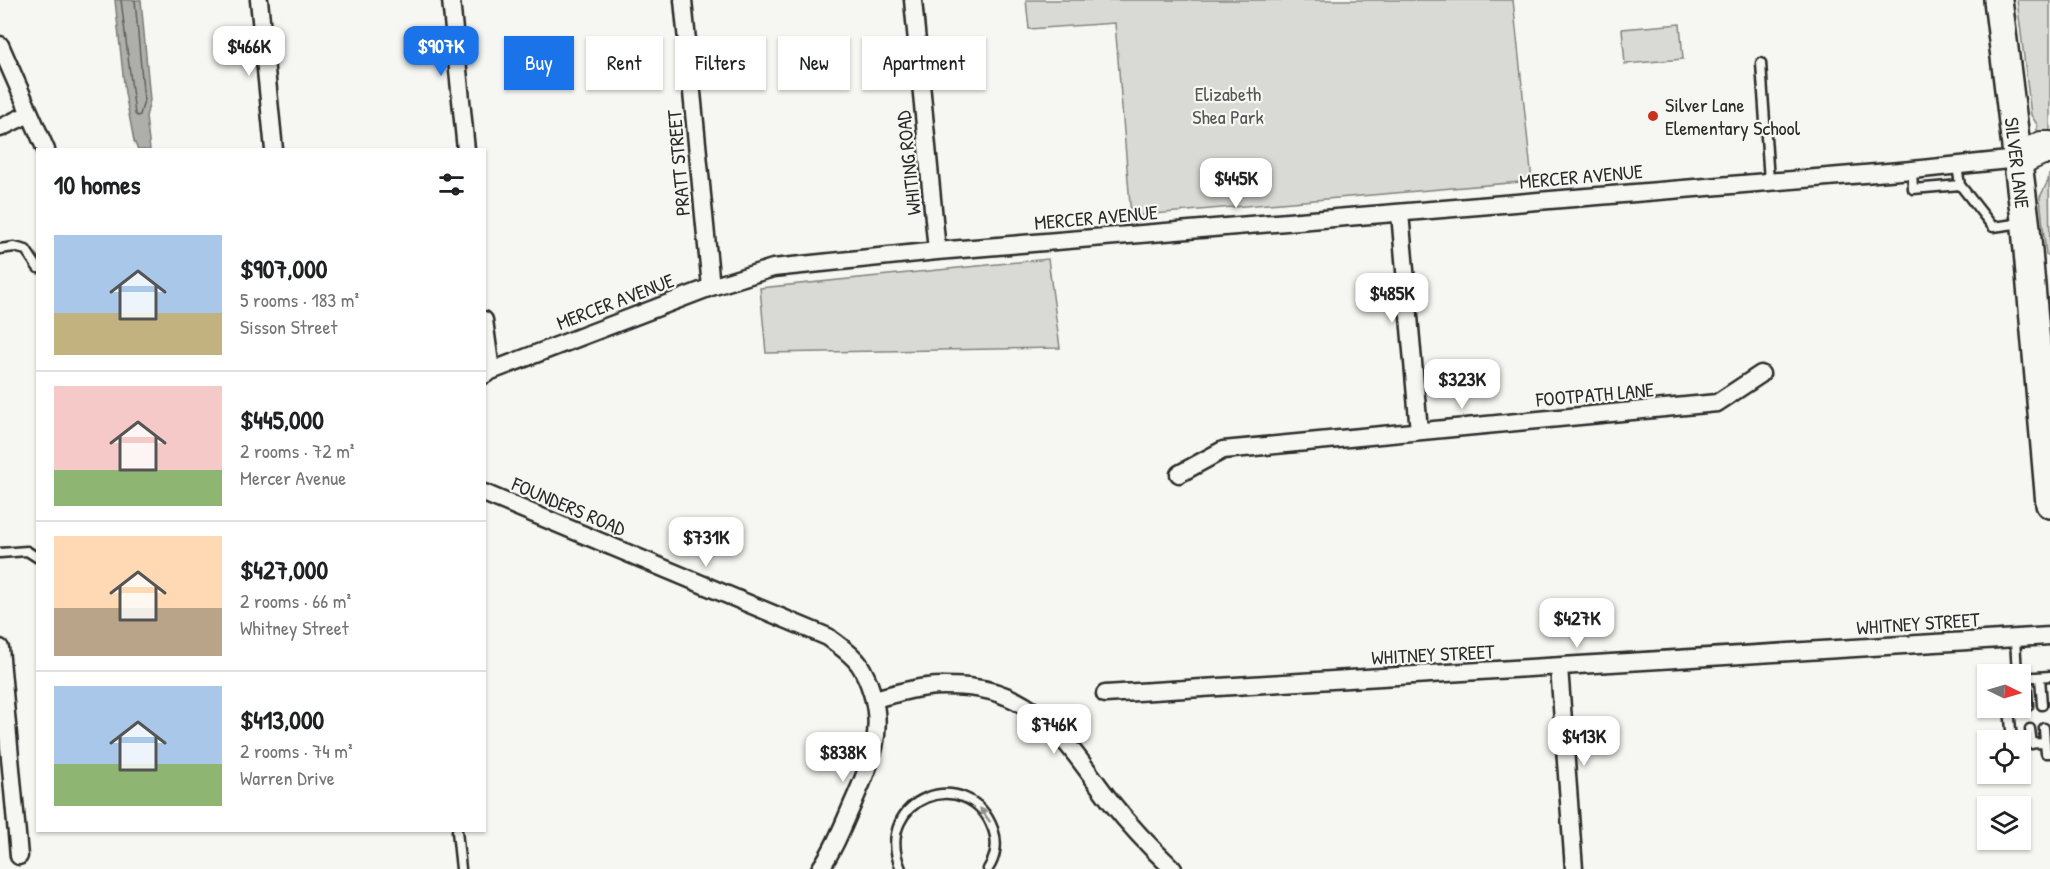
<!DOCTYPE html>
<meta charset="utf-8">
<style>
body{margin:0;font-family:"Patrick Hand",sans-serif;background:#f6f6f6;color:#202124;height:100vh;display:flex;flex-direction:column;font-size:22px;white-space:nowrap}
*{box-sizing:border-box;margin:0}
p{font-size:20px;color:#757577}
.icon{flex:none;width:33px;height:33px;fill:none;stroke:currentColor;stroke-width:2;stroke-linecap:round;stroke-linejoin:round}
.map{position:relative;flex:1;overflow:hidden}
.sheet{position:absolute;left:36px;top:148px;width:450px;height:684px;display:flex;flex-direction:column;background:#fff;border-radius:0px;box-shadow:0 2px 4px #0004}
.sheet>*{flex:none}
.top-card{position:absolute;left:504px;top:36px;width:570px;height:54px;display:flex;gap:12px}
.needle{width:39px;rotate:95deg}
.controls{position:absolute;left:1977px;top:664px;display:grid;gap:12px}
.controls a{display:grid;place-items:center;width:54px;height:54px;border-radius:0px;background:#fff;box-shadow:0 2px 4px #0004;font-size:30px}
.price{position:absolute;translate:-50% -51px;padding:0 14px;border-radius:12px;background:#fff;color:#222;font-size:20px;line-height:39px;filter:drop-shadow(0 2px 3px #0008)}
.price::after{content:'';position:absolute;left:50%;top:36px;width:18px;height:14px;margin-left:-9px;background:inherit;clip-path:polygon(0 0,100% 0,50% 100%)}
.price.on{background:#1a73e8;color:#fff}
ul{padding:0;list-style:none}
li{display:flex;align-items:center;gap:18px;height:150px;padding:0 18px}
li+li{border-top:2px solid #e0e0e0}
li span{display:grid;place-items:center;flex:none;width:168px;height:120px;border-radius:0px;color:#555}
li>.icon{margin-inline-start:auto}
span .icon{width:72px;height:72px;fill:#fffc;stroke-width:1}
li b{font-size:26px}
h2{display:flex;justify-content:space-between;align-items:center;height:72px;padding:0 18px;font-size:26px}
.chip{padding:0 21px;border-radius:0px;background:#fff;box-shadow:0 2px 4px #0004;font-size:21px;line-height:54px}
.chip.on{background:#1a73e8;color:#fff}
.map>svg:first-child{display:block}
.green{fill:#d9d9d5;stroke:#828280;stroke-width:1.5}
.water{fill:#aeaeab;stroke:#7a7a78;stroke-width:1.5}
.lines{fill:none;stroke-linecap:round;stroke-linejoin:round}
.shore{stroke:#5f5f5e;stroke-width:1.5}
.lane-casing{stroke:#2b2b2b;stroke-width:13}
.street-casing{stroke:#2b2b2b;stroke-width:21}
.primary-casing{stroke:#2b2b2b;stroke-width:32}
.highway-casing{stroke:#2b2b2b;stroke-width:36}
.lane{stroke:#f6f6f2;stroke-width:8}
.street{stroke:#f6f6f2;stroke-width:16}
.primary{stroke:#f6f6f2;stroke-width:27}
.highway{stroke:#f6f6f2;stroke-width:32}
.oneway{fill:#90908e}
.poi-dot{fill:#c8321e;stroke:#f6f6f2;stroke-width:2}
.labels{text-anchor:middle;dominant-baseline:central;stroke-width:4.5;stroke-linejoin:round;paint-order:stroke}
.park-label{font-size:20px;fill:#565656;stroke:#f6f6f2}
.poi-label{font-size:20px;fill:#2b2b2b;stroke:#f6f6f2;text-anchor:start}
.street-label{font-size:20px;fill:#2b2b2b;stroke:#f6f6f2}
</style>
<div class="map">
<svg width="2050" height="869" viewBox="0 0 2050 869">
<rect width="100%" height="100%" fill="#f6f6f2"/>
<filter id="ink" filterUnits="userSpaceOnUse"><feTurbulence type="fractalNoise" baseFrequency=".0167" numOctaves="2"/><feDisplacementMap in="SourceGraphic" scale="12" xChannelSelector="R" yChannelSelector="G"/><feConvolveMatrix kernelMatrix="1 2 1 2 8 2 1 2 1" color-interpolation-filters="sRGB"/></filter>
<g filter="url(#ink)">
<path class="green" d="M1026 0H1513L1532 181 1131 216 1115 23 1029 29Z
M2017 0H2050V133H2042L2036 129 2038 126 2031 115Z
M1680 24 1683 59 1625 64 1622 29Z
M2049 174 2050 255H2046L2040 197 2048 181Z
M1048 259 1060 348 766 353 760 288Z"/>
<path class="water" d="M115 0H141L150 100 146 117 150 150H138L134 141 125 93Z"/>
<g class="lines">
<path class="shore" d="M121 0 135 114 137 116 140 115 144 101 135 0"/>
<defs>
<path id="lane" d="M1761 63 1769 181
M1957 166 1960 185 1993 227 2022 223
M1912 170 1913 189 1960 185
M0 249 14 247 26 250 38 268
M0 553 27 551 38 558
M2015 638 2017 675
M2040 677 2042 705
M2020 678 2050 676
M2026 678 2028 706
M2009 708 2012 741
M2030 729 2032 744
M2045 743 2046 753H2050
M2020 744 2045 743 2044 728
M457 831 461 869
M901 869C871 798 969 763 993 829 998 842 996 857 988 869"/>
<path id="street" d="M259 0 274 150
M451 0 466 150
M683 0 711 287
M913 0 937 251
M0 45 46 150
M0 128 29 114
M1400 213 1419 431
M484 320 491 371
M484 375 491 371 711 287 773 268 937 251 1912 170 2018 159
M1179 474 1223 450 1717 403 1761 374
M484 493 828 637C838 645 851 653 859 664 865 673 869 683 872 693 885 734 869 766 853 803 843 826 834 849 820 869
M0 648 19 856
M1559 667 1574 869
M1105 694 2050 636
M874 699C891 695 909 689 927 687 940 685 955 686 968 687 1042 694 1070 749 1111 802 1130 826 1151 848 1173 869"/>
<g id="primary">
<path id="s1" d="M1998 0 2026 228 2050 504"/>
</g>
<path id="highway" d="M2018 159 2042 148H2050"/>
</defs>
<use href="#lane" class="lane-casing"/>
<use href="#street" class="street-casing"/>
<use href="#primary" class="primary-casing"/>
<use href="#highway" class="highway-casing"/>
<use href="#lane" class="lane"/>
<use href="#street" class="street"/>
<use href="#primary" class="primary"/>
<use href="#highway" class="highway"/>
</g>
<defs><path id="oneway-solid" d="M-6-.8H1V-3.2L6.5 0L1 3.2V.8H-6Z" transform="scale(1.5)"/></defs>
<use class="oneway" href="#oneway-solid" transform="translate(985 815) rotate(-126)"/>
</g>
<circle class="poi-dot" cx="1653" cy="116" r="6"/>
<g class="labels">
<g class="park-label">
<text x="1228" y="93">Elizabeth<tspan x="1228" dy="23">Shea Park</tspan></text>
</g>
<g class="poi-label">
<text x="1665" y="104">Silver Lane<tspan x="1665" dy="23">Elementary School</tspan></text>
</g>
<g class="street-label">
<text stroke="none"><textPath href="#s1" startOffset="164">SILVER LANE</textPath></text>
<text transform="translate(678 163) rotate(-95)">PRATT STREET</text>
<text transform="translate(908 163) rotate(-96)">WHITING ROAD</text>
<text transform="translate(1581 176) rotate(-5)">MERCER AVENUE</text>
<text transform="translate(1096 217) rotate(-5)">MERCER AVENUE</text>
<text transform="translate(615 301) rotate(-21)">MERCER AVENUE</text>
<text transform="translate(1595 394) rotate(-5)">FOOTPATH LANE</text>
<text transform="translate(569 506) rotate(23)">FOUNDERS ROAD</text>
<text transform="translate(1918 623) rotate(-4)">WHITNEY STREET</text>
<text transform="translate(1433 654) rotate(-3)">WHITNEY STREET</text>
</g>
</g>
</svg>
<div class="controls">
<a><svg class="needle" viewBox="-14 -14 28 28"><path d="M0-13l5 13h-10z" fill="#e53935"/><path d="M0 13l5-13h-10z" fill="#757577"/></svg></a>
<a><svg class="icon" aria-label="locate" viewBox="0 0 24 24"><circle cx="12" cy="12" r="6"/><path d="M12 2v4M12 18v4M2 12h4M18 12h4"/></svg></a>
<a><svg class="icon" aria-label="layers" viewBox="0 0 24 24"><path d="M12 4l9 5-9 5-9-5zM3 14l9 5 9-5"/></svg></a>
</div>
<b class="price" style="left:249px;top:77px">$466K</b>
<b class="price on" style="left:441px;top:77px">$907K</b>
<b class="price" style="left:1236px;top:209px">$445K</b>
<b class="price" style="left:1392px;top:324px">$485K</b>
<b class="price" style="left:1462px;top:410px">$323K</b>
<b class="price" style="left:706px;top:568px">$731K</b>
<b class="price" style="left:1577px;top:649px">$427K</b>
<b class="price" style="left:1054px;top:755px">$746K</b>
<b class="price" style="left:1584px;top:767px">$413K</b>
<b class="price" style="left:843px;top:783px">$838K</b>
<div class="top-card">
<a class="chip on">Buy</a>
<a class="chip">Rent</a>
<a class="chip">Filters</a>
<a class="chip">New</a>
<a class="chip">Apartment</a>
</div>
<section class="sheet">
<h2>10 homes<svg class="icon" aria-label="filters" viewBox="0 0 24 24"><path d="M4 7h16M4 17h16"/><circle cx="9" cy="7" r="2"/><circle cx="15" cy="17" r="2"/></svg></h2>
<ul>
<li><span style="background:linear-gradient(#a9c7e8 65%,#c2b280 0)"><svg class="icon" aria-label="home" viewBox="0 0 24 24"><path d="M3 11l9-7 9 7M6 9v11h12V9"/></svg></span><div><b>$907,000</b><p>5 rooms · 183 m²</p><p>Sisson Street</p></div></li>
<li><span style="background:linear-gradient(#f6c9c9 70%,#8fb573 0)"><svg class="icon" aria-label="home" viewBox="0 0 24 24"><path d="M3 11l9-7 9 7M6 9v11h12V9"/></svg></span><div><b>$445,000</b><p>2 rooms · 72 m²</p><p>Mercer Avenue</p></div></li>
<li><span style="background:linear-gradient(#ffd9b3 60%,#b9a48a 0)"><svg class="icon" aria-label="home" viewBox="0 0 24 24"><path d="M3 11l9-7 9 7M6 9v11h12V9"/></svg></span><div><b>$427,000</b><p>2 rooms · 66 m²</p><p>Whitney Street</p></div></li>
<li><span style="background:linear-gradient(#a9c7e8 65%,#8fb573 0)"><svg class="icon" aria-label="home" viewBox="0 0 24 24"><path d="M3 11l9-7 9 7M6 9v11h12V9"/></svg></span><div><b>$413,000</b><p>2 rooms · 74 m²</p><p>Warren Drive</p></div></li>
</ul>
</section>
</div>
